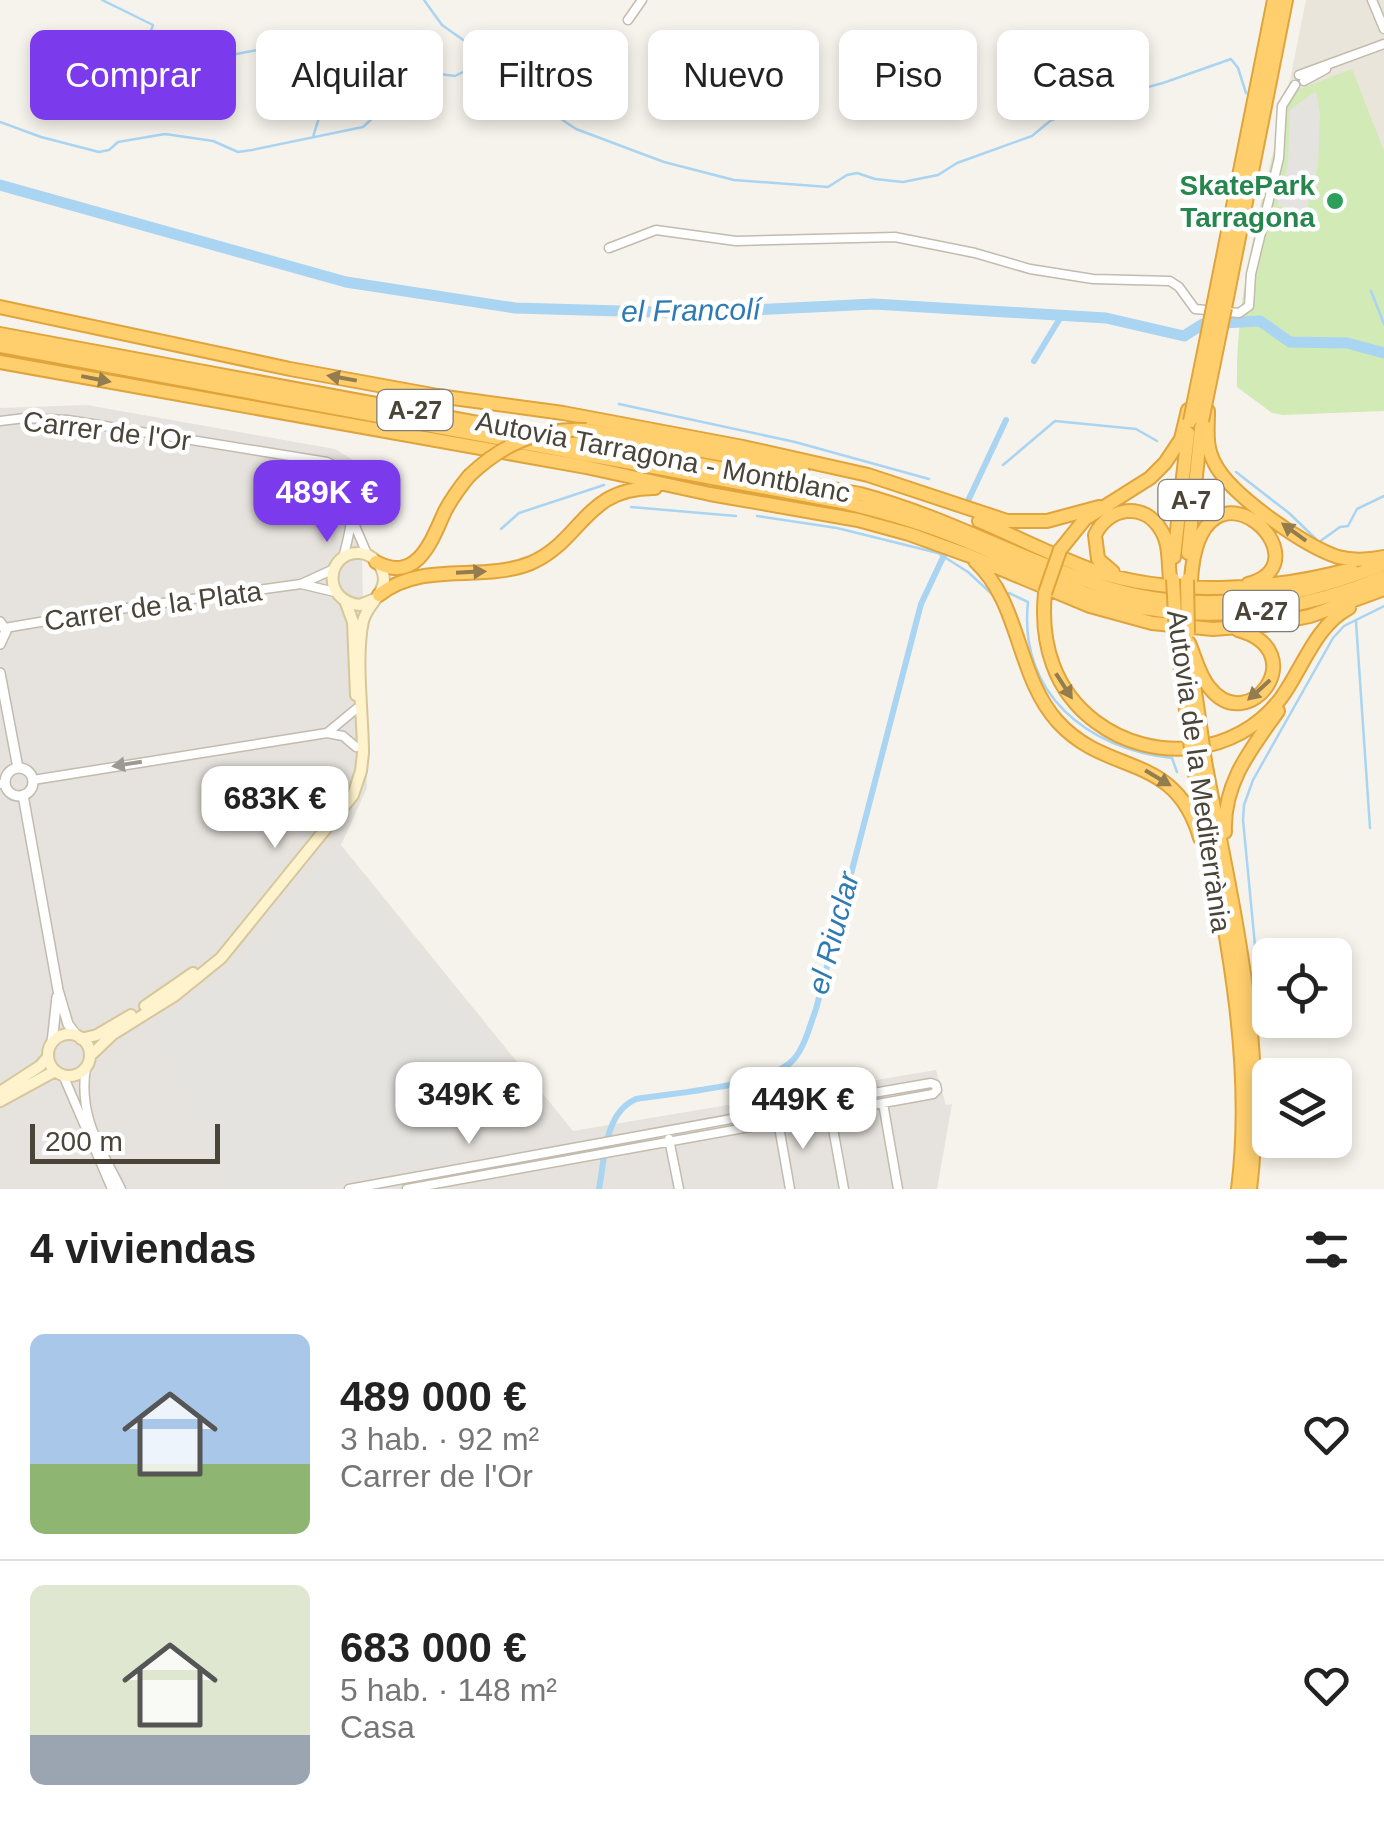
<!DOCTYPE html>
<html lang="es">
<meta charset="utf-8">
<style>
body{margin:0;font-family:Arial,sans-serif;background:#f2f2f2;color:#222;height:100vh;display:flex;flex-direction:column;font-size:38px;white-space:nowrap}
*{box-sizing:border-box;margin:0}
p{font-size:32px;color:#767676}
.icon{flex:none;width:55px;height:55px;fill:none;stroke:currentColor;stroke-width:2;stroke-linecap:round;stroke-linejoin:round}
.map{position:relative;height:1189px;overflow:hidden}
.details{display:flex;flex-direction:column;background:#fff;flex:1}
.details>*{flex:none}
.hud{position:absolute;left:30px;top:30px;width:1325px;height:90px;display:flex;gap:20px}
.tools{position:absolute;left:1252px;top:938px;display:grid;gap:20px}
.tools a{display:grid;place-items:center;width:100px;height:100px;border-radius:15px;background:#fff;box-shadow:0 5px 15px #0003;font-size:50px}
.scale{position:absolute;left:30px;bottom:25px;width:190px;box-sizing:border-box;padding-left:10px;border:5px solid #4b4439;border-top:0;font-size:28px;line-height:35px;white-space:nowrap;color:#4b4439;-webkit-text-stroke:8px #fff;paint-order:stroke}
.price{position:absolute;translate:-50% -85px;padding:0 22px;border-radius:20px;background:#fff;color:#222;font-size:32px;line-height:65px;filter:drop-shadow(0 2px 5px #0008)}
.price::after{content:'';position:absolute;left:50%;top:60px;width:30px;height:22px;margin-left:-15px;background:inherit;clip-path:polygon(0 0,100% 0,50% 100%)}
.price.active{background:#7c3aed;color:#fff}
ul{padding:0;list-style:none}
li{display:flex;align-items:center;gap:30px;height:250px;padding:0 30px}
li+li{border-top:2px solid #e0e0e0}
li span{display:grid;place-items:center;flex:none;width:280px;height:200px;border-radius:15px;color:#555}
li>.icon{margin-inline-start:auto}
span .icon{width:120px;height:120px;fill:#fffc;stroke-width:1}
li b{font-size:42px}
h2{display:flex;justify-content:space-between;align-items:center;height:120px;padding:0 30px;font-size:42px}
.tag{padding:0 35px;border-radius:15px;background:#fff;box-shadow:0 5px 15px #0003;font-size:35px;line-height:90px}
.tag.active{background:#7c3aed;color:#fff}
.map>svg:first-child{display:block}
.residential{fill:#eae5da}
.industrial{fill:#e6e2dd}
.green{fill:#d2eab5}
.parking{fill:#e5e3e0}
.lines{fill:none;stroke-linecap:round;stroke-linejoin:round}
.stream{stroke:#a9d4f2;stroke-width:2.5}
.canal{stroke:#a9d4f2;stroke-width:6}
.river{stroke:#a9d4f2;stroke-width:11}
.minor-casing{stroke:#c2bbae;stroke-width:11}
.tertiary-casing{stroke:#c2bbae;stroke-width:12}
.secondary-casing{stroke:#d6c79b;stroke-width:14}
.motorway-casing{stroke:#e0a43c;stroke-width:16}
.minor{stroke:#fff;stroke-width:8}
.tertiary{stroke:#fff;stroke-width:9}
.secondary{stroke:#fff3cd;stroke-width:10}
.motorway{stroke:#ffcf6e;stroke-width:12}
.motorway-bridge-casing{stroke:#e0a43c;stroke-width:16;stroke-linecap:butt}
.motorway-bridge{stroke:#ffcf6e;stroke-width:12}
.oneway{fill:#937c4e}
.oneway2{fill:#9c9892}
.leisure-dot{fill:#2e9e5b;stroke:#fff;stroke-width:4}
.labels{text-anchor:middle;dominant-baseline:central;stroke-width:9;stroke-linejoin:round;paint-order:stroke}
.shield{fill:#fff;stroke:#817c74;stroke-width:2.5}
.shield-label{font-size:25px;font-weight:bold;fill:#4b4439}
.leisure-label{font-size:28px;font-weight:bold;fill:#27864d;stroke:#fff;text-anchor:end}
.street-label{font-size:28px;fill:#4b4439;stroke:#fff}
.water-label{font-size:30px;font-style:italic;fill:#2e7ab2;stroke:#fff}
</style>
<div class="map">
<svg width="1384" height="1189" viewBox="0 0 1384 1189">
<rect width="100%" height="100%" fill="#f6f3ec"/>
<path class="residential" d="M1306 0H1384V264L1286 100Z"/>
<path class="industrial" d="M87 405 335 449 353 460 365 477 361 511 367 788 341 845 573 1131 936 1070 946 1105 952 1104 937 1189H0V408Z"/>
<path class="green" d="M1352 69 1384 151V411L1283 415 1272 413 1237 387C1235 290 1264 194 1286 100L1289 93Z"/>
<path class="parking" d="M1316 91 1320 114 1318 165 1306 213 1277 205 1288 163 1290 110Z
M333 847 510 1065 484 1115 449 1137 452 1157 414 1165 412 1161 402 1168 296 1189H229L167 1055 141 1036 241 962Z"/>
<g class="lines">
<path class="stream" d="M102 0 153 25 142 56 155 59 226 56 263 49 336 63 313 137
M424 0 442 25 466 42 483 64
M0 122 41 137 99 152 109 150 118 142 165 134 213 141 238 152 252 150 363 127 392 100 393 86 422 72 455 76 479 64 576 129 664 162 734 180 828 187 847 175 857 173 875 179 903 182 938 175 957 163 1032 136 1050 121 1096 101 1163 83 1231 59 1238 68 1246 93
M1371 291 1384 324
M619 404 795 442 929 479
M1003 465 1055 421 1136 429 1157 441
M1236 472 1289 513 1319 542 1340 527 1348 526 1357 509 1384 496
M631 507 736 516
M757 516 837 528 938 553 968 572 995 597
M501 529 519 513 604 485
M1009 593 1028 602C1018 694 1088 749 1172 758L1177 772
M1356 622 1370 828
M1256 956 1243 820 1244 805 1253 780 1333 638 1344 626 1384 606"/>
<path class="canal" d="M1034 361 1062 315
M966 505 1006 420
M599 1189C605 1158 604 1113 636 1099 672 1093 772 1086 794 1059 805 1046 810 1025 816 1009L921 604 946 551"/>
<path class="river" d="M0 185 346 282 515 308 690 313 874 304 1106 318 1184 336 1203 324 1260 321 1290 342 1347 343 1384 353"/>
<defs>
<path id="minor" d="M1372 0 1384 29
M628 20 642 0
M1299 75 1384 44
M1304 81 1326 69
M609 248 656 230 736 241 895 237 975 253 1030 269 1093 279 1170 281 1179 287 1195 309 1239 313 1249 306 1251 274 1279 158 1282 106 1295 85
M0 421 25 418 68 420 327 462C364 479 352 525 343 558
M353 521 367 554
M301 584 335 592
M5 628 98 612 301 584 334 569
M327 733 356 709
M33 780 327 733 343 736 356 747
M0 784 5 783
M86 1067C78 1116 100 1147 121 1189
M63 1075 112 1189
M883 1103 898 1189
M830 1112 844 1189
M778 1121 790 1189
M669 1139 679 1189
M349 1189 862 1095 931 1083 936 1085 937 1090 933 1094 407 1189"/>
<path id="tertiary" d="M0 622 6 631 0 644
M0 673 18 768
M5 782a14 14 0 1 1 28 0a14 14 0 1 1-28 0Z
M23 795 58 990 68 1024 77 1036
M52 1043 57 997"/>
<path id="secondary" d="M346 603 353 622 356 695
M145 1006 193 973
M48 1055a21 21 0 1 1 42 0a21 21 0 1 1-42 0Z
M81 1039 97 1035 131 1015
M90 1056 113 1034 174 996 221 958 353 795 361 771 363 753C363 715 355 657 363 621 367 605 383 596 384 580 384 567 373 554 360 553 326 551 321 601 360 605L375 599
M0 1092 40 1066 48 1057
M0 1101 55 1071"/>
<path id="motorway" d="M0 307 290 369 438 396 563 413 743 447 868 475 1007 521H1047L1099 507
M1213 307 1274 0
M1225 308 1286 0
M0 334 860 494C947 517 1019 559 1102 586 1198 617 1293 600 1384 564
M0 346 842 502C884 512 926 524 966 541 1006 557 1045 578 1085 593 1185 628 1288 616 1384 577
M0 362 586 467 710 494 858 520 909 534 970 556 1090 606 1152 623 1213 629 1265 625 1310 616 1384 589
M1208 411C1208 430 1205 446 1215 464 1231 495 1304 546 1338 557 1353 561 1369 560 1384 557
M586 430 802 469
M979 521C1017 537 1054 556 1092 570 1171 597 1271 591 1351 569
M1060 550 1085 519 1150 478 1165 463 1181 439 1188 410
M1188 553 1201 428
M1174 557 1188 433
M975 561C1021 603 1016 676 1058 722 1108 777 1175 751 1200 838
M376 562C418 585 433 537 445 511 452 498 460 487 469 476
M1113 572 1098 559 1095 535C1108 507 1144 501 1161 530 1170 544 1168 562 1170 578
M1191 580C1200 439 1331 562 1248 584
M1045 593C1040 643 1054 691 1096 722 1152 764 1237 757 1281 698 1303 668 1315 626 1349 608
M379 595C422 560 482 583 531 563 582 541 585 487 655 488
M1176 632 1189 734
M1189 643C1195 657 1199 675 1209 687 1249 739 1314 651 1238 630
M1191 665 1201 732
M1205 761C1231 901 1268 1046 1250 1189
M1193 763C1219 902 1256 1047 1238 1189
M1225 832C1223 783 1251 749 1278 711"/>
</defs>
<use href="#minor" class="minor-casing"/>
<use href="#tertiary" class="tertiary-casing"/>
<use href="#secondary" class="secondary-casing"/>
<use href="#motorway" class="motorway-casing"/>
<use href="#minor" class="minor"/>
<use href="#tertiary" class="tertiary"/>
<use href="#secondary" class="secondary"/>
<use href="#motorway" class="motorway"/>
<defs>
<path id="motorway-bridge" d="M1190 421 1213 307
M1202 421 1225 308
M469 476C501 445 541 427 586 430
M1173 579 1176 632
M1187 580 1188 633
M1045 593 1060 550
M1201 732 1205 761
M1189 734 1193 763"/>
</defs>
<use href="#motorway-bridge" class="motorway-bridge-casing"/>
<use href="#motorway-bridge" class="motorway-bridge"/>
</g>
<defs><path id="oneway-solid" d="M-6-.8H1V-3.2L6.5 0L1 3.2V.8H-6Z" transform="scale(2.5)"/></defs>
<g class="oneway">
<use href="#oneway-solid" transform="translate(342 378) rotate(-170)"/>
<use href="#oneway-solid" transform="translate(96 379) rotate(11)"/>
<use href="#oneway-solid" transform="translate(1294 532) rotate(-144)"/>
<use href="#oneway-solid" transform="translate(471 572) rotate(-3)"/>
<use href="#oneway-solid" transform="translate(1064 686) rotate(57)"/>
<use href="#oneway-solid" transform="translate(1259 690) rotate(138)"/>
<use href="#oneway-solid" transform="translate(1158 778) rotate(31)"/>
</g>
<use class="oneway2" href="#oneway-solid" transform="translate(127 764) rotate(171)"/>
<circle class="leisure-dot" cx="1335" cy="201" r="10"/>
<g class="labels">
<g class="shield">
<rect x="377.5" y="390" width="75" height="40" rx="8"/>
<rect x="1158.5" y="480" width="65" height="40" rx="8"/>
<rect x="1223.5" y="591" width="75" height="40" rx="8"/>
</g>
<g class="shield-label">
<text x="415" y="410">A-27</text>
<text x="1191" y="500">A-7</text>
<text x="1261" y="611">A-27</text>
</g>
<g class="leisure-label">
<text x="1315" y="185">SkatePark<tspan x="1315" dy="32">Tarragona</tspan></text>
</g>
<g class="street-label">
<text transform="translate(107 431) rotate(7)">Carrer de l'Or</text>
<text transform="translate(663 457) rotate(11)">Autovia Tarragona - Montblanc</text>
<text transform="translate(153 606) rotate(-8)">Carrer de la Plata</text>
<text transform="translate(1199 771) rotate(82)">Autovia de la Mediterrània</text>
</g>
<g class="water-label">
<text transform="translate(691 310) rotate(-1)">el Francolí</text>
<text transform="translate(833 933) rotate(-75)">el Riuclar</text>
</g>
</g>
</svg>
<div class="tools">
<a><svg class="icon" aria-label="locate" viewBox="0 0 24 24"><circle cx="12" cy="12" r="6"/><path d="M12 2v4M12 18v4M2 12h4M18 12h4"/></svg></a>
<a><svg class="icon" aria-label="layers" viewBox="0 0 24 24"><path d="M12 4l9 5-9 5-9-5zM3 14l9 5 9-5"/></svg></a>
</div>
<div class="scale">200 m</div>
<b class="price active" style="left:327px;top:545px">489K €</b>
<b class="price" style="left:275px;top:851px">683K €</b>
<b class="price" style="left:469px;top:1147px">349K €</b>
<b class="price" style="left:803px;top:1152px">449K €</b>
<div class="hud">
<a class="tag active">Comprar</a>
<a class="tag">Alquilar</a>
<a class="tag">Filtros</a>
<a class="tag">Nuevo</a>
<a class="tag">Piso</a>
<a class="tag">Casa</a>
</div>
</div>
<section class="details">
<h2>4 viviendas<svg class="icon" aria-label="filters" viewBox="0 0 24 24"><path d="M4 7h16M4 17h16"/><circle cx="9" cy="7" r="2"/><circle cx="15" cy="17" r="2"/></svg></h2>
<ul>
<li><span style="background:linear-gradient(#a9c7e8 65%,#8fb573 0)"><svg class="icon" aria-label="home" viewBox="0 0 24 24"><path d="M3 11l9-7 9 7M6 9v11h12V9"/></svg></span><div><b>489 000 €</b><p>3 hab. · 92 m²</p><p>Carrer de l'Or</p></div><svg class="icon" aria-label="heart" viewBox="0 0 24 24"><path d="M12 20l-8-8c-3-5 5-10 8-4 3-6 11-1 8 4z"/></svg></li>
<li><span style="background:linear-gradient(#dfe7d0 75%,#9aa5b1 0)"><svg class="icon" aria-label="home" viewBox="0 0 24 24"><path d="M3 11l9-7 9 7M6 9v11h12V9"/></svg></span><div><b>683 000 €</b><p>5 hab. · 148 m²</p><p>Casa</p></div><svg class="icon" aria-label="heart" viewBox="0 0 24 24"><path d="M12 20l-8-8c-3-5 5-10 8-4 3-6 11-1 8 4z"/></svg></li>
</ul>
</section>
